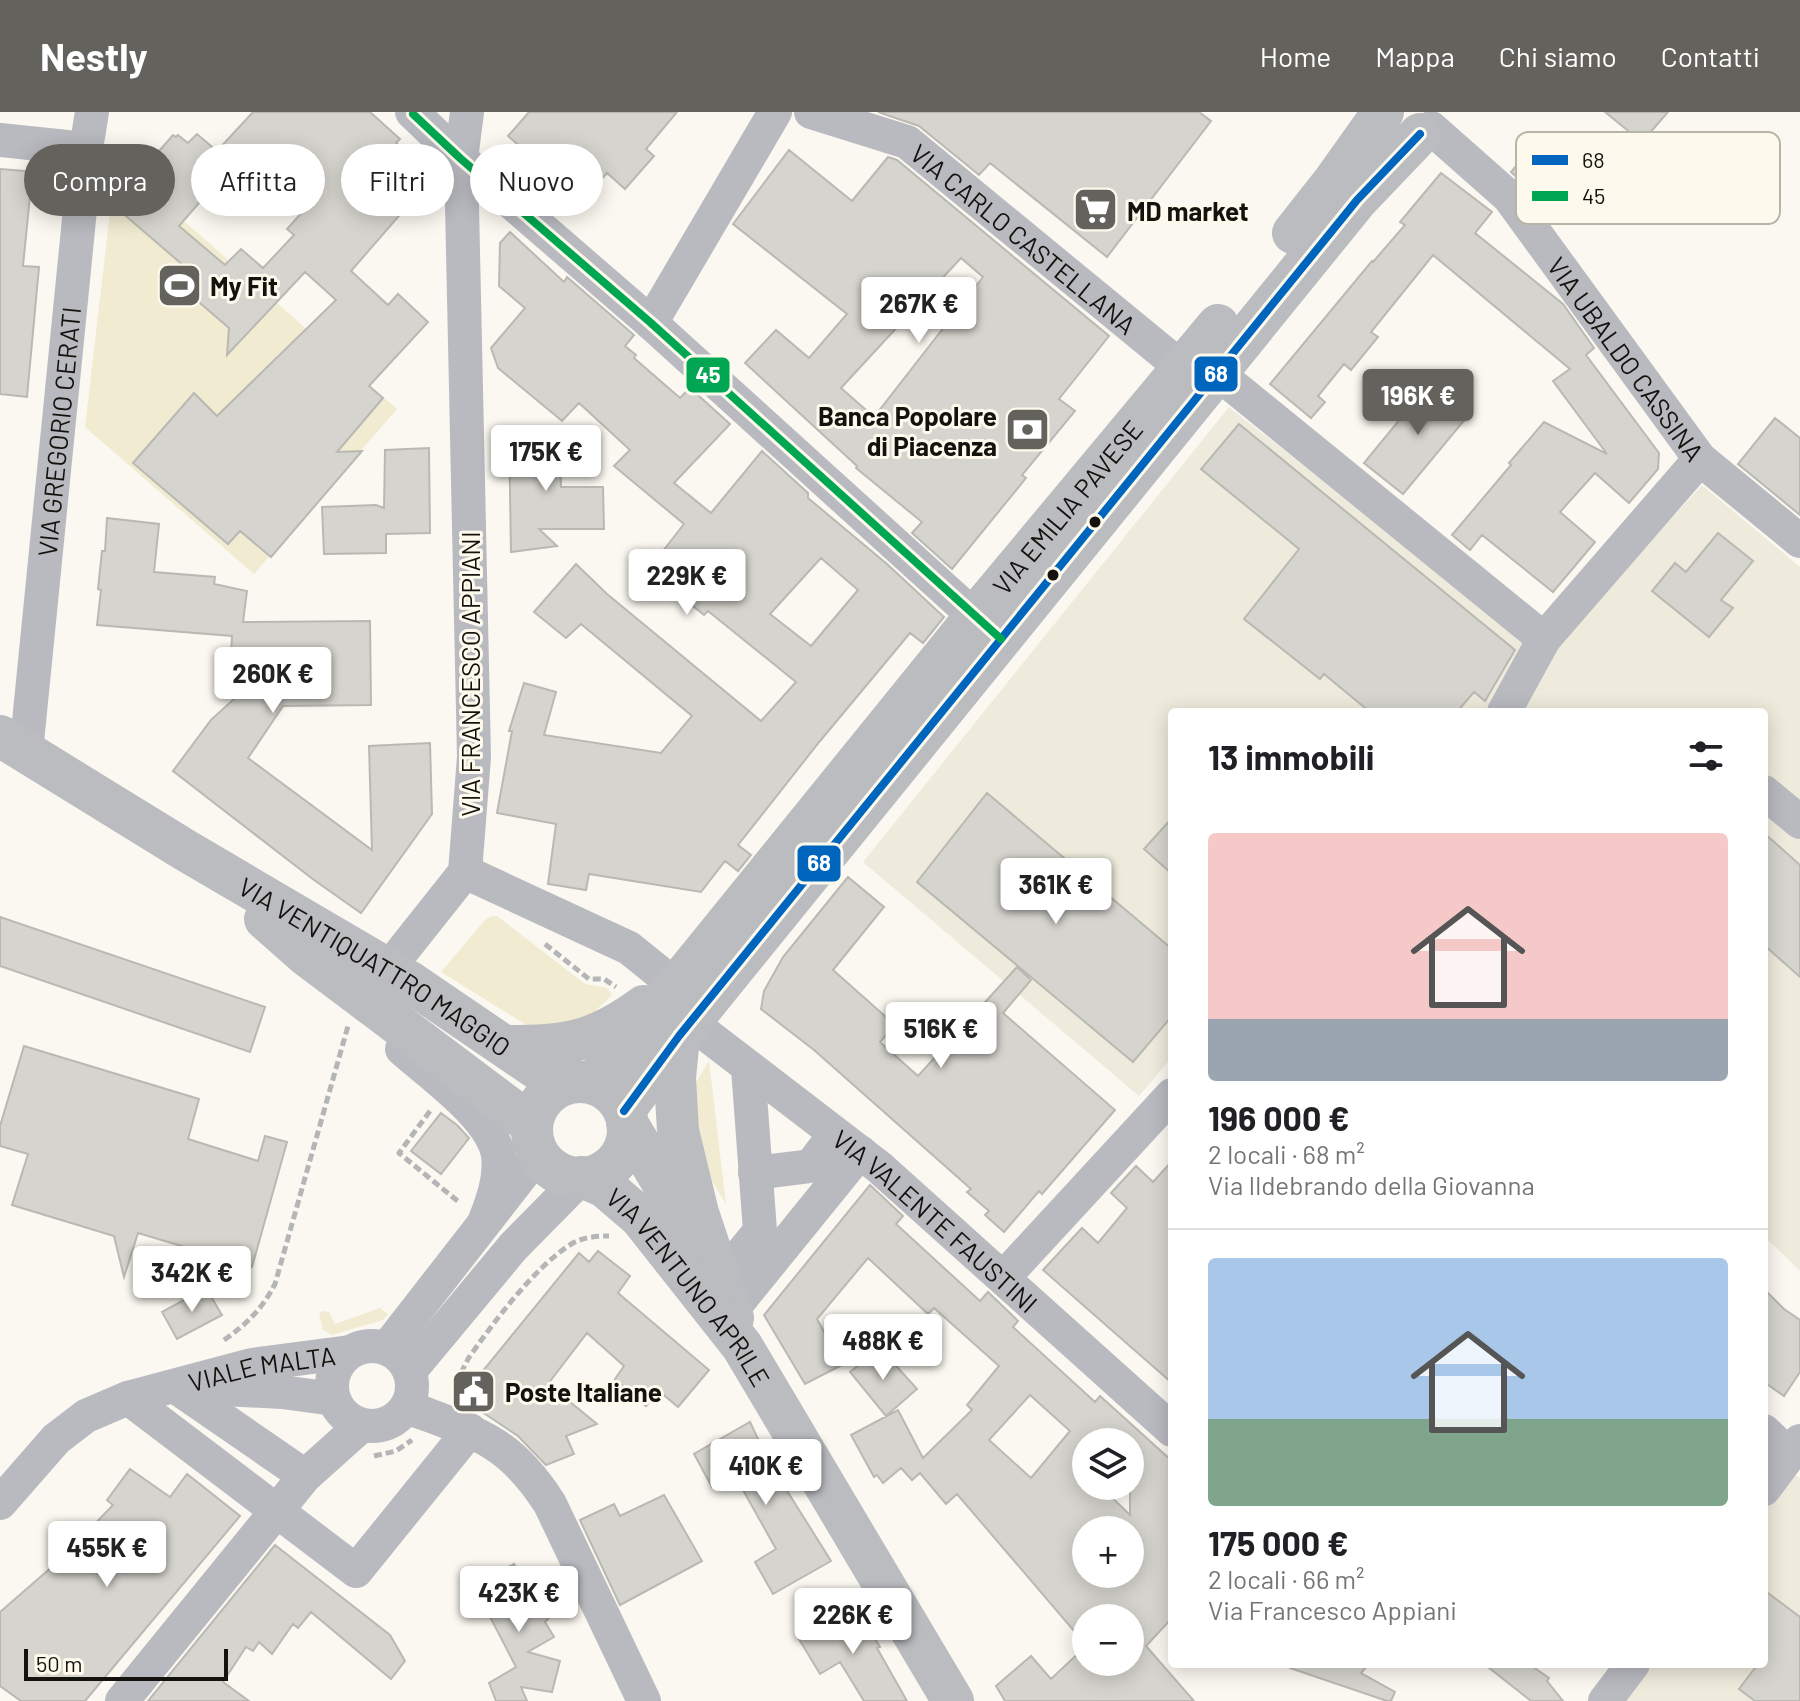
<!DOCTYPE html>
<html lang="it">
<meta charset="utf-8">
<style>
body{margin:0;font-family:Barlow,sans-serif;background:#f2f2f2;color:#202124;height:100vh;display:flex;flex-direction:column;font-size:30px;white-space:nowrap}
*{box-sizing:border-box;margin:0}
p{font-size:26px;color:#757577}
.icon{flex:none;width:44px;height:44px;fill:none;stroke:currentColor;stroke-width:2;stroke-linecap:round;stroke-linejoin:round}
.map{position:relative;flex:1;overflow:hidden}
.details{position:absolute;left:1168px;top:596px;width:600px;height:960px;display:flex;flex-direction:column;background:#fff;border-radius:8px;box-shadow:0 4px 20px #0003}
.details>*{flex:none}
.top-card{position:absolute;left:24px;top:32px;width:760px;height:72px;display:flex;gap:16px}
.tools{position:absolute;left:1072px;top:1316px;display:grid;gap:16px}
.tools a{display:grid;place-items:center;width:72px;height:72px;border-radius:50%;background:#fff;box-shadow:0 4px 20px #0003;font-size:40px}
.scale{position:absolute;left:24px;bottom:20px;width:204px;box-sizing:border-box;padding-left:8px;border:4px solid #13120d;border-top:0;font-size:22px;line-height:28px;white-space:nowrap;color:#13120d;-webkit-text-stroke:6px #fdfaed;paint-order:stroke}
.price{position:absolute;translate:-50% -68px;padding:0 18px;border-radius:8px;background:#fff;color:#222;font-size:26px;line-height:52px;filter:drop-shadow(0 2px 4px #0008)}
.price::after{content:'';position:absolute;left:50%;top:48px;width:24px;height:18px;margin-left:-12px;background:inherit;clip-path:polygon(0 0,100% 0,50% 100%)}
.price.current{background:#64625c;color:#fff}
ul{padding:0;list-style:none}
li{display:grid;align-content:center;gap:16px;height:424px;padding:0 40px}
li+li{border-top:2px solid #e0e0e0}
li span{display:grid;place-items:center;height:248px;border-radius:8px;color:#555}
li>.icon{margin-inline-start:auto}
span .icon{width:144px;height:144px;fill:#fffc;stroke-width:1}
li b{font-size:34px}
h2{display:flex;justify-content:space-between;align-items:center;height:96px;padding:0 40px;font-size:34px}
.tag{padding:0 28px;border-radius:36px;background:#fff;box-shadow:0 4px 20px #0003;font-size:28px;line-height:72px}
.tag.current{background:#64625c;color:#fff}
header{display:flex;align-items:center;gap:48px;box-sizing:border-box;height:112px;padding:0 40px;background:#64625c;color:#fff}
header strong{font-size:38px}
nav{display:flex;gap:44px;margin-inline-start:auto;font-size:28px}
.map>svg:first-child{display:block}
.built{fill:#eeebdc}
.green{fill:#f1ebd1}
.building{fill:#d6d4ce;stroke:#bab8b2;stroke-width:2;fill-rule:evenodd}
.lines{fill:none;stroke-linecap:round;stroke-linejoin:round}
.path{stroke:#b4b5b7;stroke-width:5;stroke-dasharray:8 4;stroke-linecap:butt}
.minor{stroke:#b9bac0;stroke-width:34}
.major{stroke:#babcc0;stroke-width:42}
.bus-1-casing{stroke:#fdfaed;stroke-width:14}
.bus-2-casing{stroke:#fdfaed;stroke-width:14}
.bus-1{stroke:#0065bd;stroke-width:8}
.bus-2{stroke:#00a651;stroke-width:8}
.bus-dot{fill:#13120d;stroke:#fdfaed;stroke-width:3}
.labels{text-anchor:middle;dominant-baseline:central;stroke-width:6;stroke-linejoin:round;paint-order:stroke}
.poi-label{font-size:26px;font-weight:bold;fill:#13120d;stroke:#fdfaed;text-anchor:start}
.street-label{font-size:26px;fill:#13120d;stroke:#fdfaed}
.key{fill:#fdfaed;stroke:#b7b4aa;stroke-width:2}
.key-label{font-size:22px;fill:#13120d}
.line-badge{stroke:#fdfaed;stroke-width:3}
.badge-label{font-size:22px;text-anchor:middle;font-weight:bold;fill:#fff}
</style>
<header>
<strong>Nestly</strong>
<nav><a>Home</a><a>Mappa</a><a>Chi siamo</a><a>Contatti</a></nav>
</header>
<div class="map">
<svg width="1800" height="1589" viewBox="0 0 1800 1589">
<rect width="100%" height="100%" fill="#faf8f0"/>
<path class="built" d="M1229 295 1545 544 1702 373 1800 455V1159L1764 1124V600H1172V945L1139 984 863 750Z
M1792 1361 1800 1366V1589H1620L1648 1552H1764V1398Z"/>
<path class="green" d="M116 49 397 297 254 462 85 315Z
M491 804H497L585 872 607 876 612 883 590 904 538 920 441 860 484 809Z
M709 949 726 1092 689 1031 694 974Z
M380 1196 388 1202 383 1208 332 1223 323 1218 319 1202 323 1199 329 1200 335 1212Z"/>
<path class="building" d="M253 0H370L400 27 396 31 417 49 414 52 424 61 425 74 351 159 388 193 398 182 428 210 369 274 383 286 337 340 362 339 271 445 240 419 228 432 133 351 194 281 217 304 336 188 305 160 227 243 229 216 172 167 184 154 106 87 124 67 130 72 173 23 176 25 178 23 188 31 197 22 217 39ZM263 33 317 84 287 117 294 123 263 156 241 137 225 153 179 114 212 76 220 82Z
M529 0H677L646 37 654 44 625 77 607 61 582 89 508 24Z
M878 0H1199L1211 9 1107 145 990 51 979 63 919 14Z
M1605 0H1668L1642 30Z
M789 38 852 89 888 45 897 48 1109 224 1059 287 1075 299 1022 363 1026 366 952 457 912 421 922 410 856 356 857 354 745 251 776 218 809 246 847 202 733 112ZM961 146 983 165 874 305 841 276Z
M1522 47 1562 98 1550 108 1525 73 1511 60Z
M0 57 50 61 48 86 30 84 23 154 39 155 27 285 0 282Z
M1441 61 1492 100 1475 121 1563 192 1594 236 1586 243 1659 341 1658 357 1629 391 1595 361 1560 400 1595 430 1553 480 1482 423 1470 438 1452 423 1511 353 1509 351 1544 310 1607 342 1553 269 1570 257 1433 143 1371 220 1378 225 1351 258 1344 252 1318 284 1325 290 1311 306 1270 272 1372 149 1373 150 1405 113 1400 110Z
M510 120 564 170 567 165 634 223 625 234 636 243 634 246 680 286 690 276 730 312 674 371 711 401 762 339 808 381V386L887 452 944 505 923 531 910 521 820 629 738 733 751 743 738 759 725 749 701 780 589 762 586 778 548 772 556 712 497 701 512 619H509L524 571 556 580 544 623 661 641 692 604 581 512 566 526 534 500 576 452 607 482 761 609 796 570 708 499 704 503 648 458 684 412 614 354 630 338 579 291 562 309 498 256 491 236 525 196 499 174 500 131ZM821 446 858 478 811 534 770 502Z
M1432 268 1472 299 1403 382 1364 351Z
M1775 306 1800 326V403L1738 352Z
M1239 312 1515 538 1485 589 1474 580 1457 600H1370L1324 562 1320 567 1244 507 1299 437 1201 357Z
M559 319 561 375H603L604 417H539L557 434 511 440 509 321Z
M429 336 430 421 386 422V441L324 442 322 395 376 393 384 396 385 338Z
M107 406 159 412 154 460 215 465 214 472 247 479 243 510 370 509 371 593 283 594 248 646 372 738 369 634 430 631 432 702 361 801 314 768 173 659 211 608 234 587 221 571 230 561 232 524 97 513 101 478 98 477 102 439H105Z
M1718 421 1753 449 1721 488 1733 496 1709 525 1652 479 1675 451 1686 460Z
M987 681 1172 837V904L1133 950 917 770Z
M1172 706V762L1144 737Z
M1764 721 1800 753V865L1764 833Z
M848 765 884 795 833 858 895 913 880 930 918 964 1017 855 1031 868 1003 901 1115 998 1042 1082 1039 1079 1004 1120 985 1103 989 1099 967 1080 971 1077 814 938 761 897 764 879 783 845Z
M0 805 265 895 250 940 0 854Z
M24 934 199 987 188 1027 258 1049 265 1024 287 1030 252 1155 138 1121 124 1165 114 1124 12 1093 28 1042 0 1034V1014Z
M441 1001 457 1013 469 1026 441 1062 411 1039Z
M1172 1049V1271L1043 1158 1082 1116 1098 1131 1127 1096 1111 1081 1136 1054 1153 1070Z
M870 1073 903 1104 896 1112 980 1189 988 1180 1018 1209 1013 1215 1095 1290 1100 1284 1172 1349V1506L1146 1534 1194 1589H1005L996 1574 1031 1544 1051 1567 1086 1534V1550H1130V1506H1086V1533L957 1382 946 1392 920 1361 912 1368 901 1356 883 1371 877 1363 874 1365 851 1323 898 1298 923 1346 972 1298 967 1293 999 1254 934 1196 928 1202 868 1146 817 1207 842 1253 805 1272 764 1203ZM1030 1283 1070 1319 1031 1366 989 1328ZM1086 1330H1130V1403L1100 1374H1086ZM1086 1418H1130V1462H1086Z
M598 1139 630 1164 618 1181 709 1258 678 1295 659 1279 646 1294 615 1267 624 1254 587 1221 548 1272 597 1312 566 1324 574 1342 546 1353 518 1324 476 1296 478 1292 464 1282 579 1141 589 1150Z
M206 1176 222 1203 177 1227 162 1200Z
M1764 1177 1784 1197 1800 1208V1260L1784 1284 1764 1270Z
M880 1236 917 1277 886 1304 850 1260Z
M750 1310 769 1350 831 1449 773 1482 755 1450 776 1437 734 1362 712 1375 694 1342Z
M130 1357 170 1385 187 1362 240 1404 85 1589H21L0 1574V1500L61 1447 113 1393 107 1388Z
M664 1383 702 1449 620 1493 580 1408 614 1392 620 1404Z
M275 1433 390 1523 405 1549 391 1567 311 1500 298 1516 293 1512 272 1542 259 1530 253 1539 246 1535 223 1570 249 1589H148Z
M514 1452 522 1468 527 1465 549 1506 545 1510 554 1525 528 1540 560 1549 552 1580 521 1575 527 1589H496L489 1571 516 1555 474 1474Z
M1764 1478 1800 1505V1589H1755L1739 1577 1758 1552H1764Z
M856 1495 880 1535 877 1536 907 1589H864L840 1550 820 1562 799 1527Z
M1290 1552H1369L1361 1561 1395 1580 1391 1589H1387L1290 1556Z
M1484 1552H1529L1549 1566 1547 1569 1563 1589H1531Z"/>
<g class="lines">
<path class="path" d="M545 832 589 867H604L616 875
M430 999 399 1041 460 1091
M224 1228C247 1212 262 1197 275 1172L348 914
M464 1285 462 1259 468 1247C492 1212 536 1153 573 1131 584 1125 597 1124 609 1124
M374 1344 396 1339 412 1328"/>
<g class="minor">
<path d="M412 0 461 47 651 211 994 522"/>
<path id="s1" d="M811 0 907 30 1182 256"/>
<path id="s2" d="M1431 16 1509 85 1700 347 1800 429"/>
<path d="M0 28 86 37"/>
<path d="M651 211 775 0"/>
<path d="M1216 260 1544 527 1700 347"/>
<path d="M1504 600 1544 527"/>
<path id="s3" d="M26 640 86 37 92 0"/>
<path d="M1764 680 1800 710"/>
<path d="M465 760 629 836 676 874"/>
<path d="M388 857 465 760 474 645 461 47 467 0"/>
<path id="s4" d="M690 910 879 1055 1172 1318"/>
<path d="M402 937C430 962 492 1005 498 1043 501 1067 492 1090 484 1111"/>
<path d="M755 1061 811 1054 835 1022"/>
<path d="M1004 1165 1172 983"/>
<path d="M720 1168 760 1119 748 956"/>
<path d="M731 1199 860 1040"/>
<circle cx="372" cy="1274" r="40"/>
<path d="M387 1236 538 1042"/>
<path d="M410 1259 513 1135 582 1065"/>
<path d="M176 1275 305 1364"/>
<path d="M207 1276 282 1280 334 1287"/>
<path d="M128 1286 356 1459 470 1318"/>
<path d="M407 1295C475 1321 509 1327 550 1392L644 1589"/>
<path d="M1764 1319 1789 1343"/>
<path d="M1764 1377 1800 1329"/>
<path id="s5" d="M0 1391 56 1327 86 1304 128 1286 252 1253 350 1240"/>
<path d="M122 1589 305 1364 362 1313"/>
<path d="M1605 1589 1633 1552"/>
</g>
<g class="major">
<path d="M1293 121 1334 69 1383 0"/>
<path id="s6" d="M0 624 185 738 410 870 561 973"/>
<path d="M265 807 307 844 532 1013"/>
<path d="M679 924 675 966 678 1019 698 1101 733 1206"/>
<path d="M506 934C567 934 593 931 644 894"/>
<circle cx="580" cy="1018" r="48"/>
<path id="s7" d="M593 971 676 874 983 495 1218 213"/>
<path d="M624 999 679 924 1357 88 1420 22"/>
<path d="M627 1011 687 1112"/>
<path id="s8" d="M582 1065 605 1075 640 1105 742 1234 953 1589"/>
</g>
<defs>
<path id="bus-1" d="M624 999 679 924 1357 88 1420 22"/>
<path id="bus-2" d="M413 2 461 47 651 211 1001 527"/>
</defs>
<use href="#bus-1" class="bus-1-casing"/>
<use href="#bus-2" class="bus-2-casing"/>
<use href="#bus-1" class="bus-1"/>
<use href="#bus-2" class="bus-2"/>
</g>
<defs>
<symbol id="supermarket-square" viewBox="-11 -11 22 22"><rect x="-9" y="-9" width="18" height="18" rx="4" fill="#64625c" stroke="#fdfaed"/><path d="M-6-5.5h2.5l.6 2H6L4.5 2H-2.5L-4.4-4H-6ZM-1.5 3.2a1.3 1.3 0 1 0 .1 0ZM3 3.2a1.3 1.3 0 1 0 .1 0Z" fill="#fff"/></symbol>
<symbol id="stadium-square" viewBox="-11 -11 22 22"><rect x="-9" y="-9" width="18" height="18" rx="4" fill="#64625c" stroke="#fdfaed"/><path d="M0-5a6.5 5 0 1 0 0 10a6.5 5 0 1 0 0-10ZM-3.5-1.8h7v3.6h-7Z" fill="#fff"/></symbol>
<symbol id="bank-square" viewBox="-11 -11 22 22"><rect x="-9" y="-9" width="18" height="18" rx="4" fill="#64625c" stroke="#fdfaed"/><path d="M-6-4H6V4H-6ZM0-2.3a2.3 2.3 0 1 0 0 4.6a2.3 2.3 0 1 0 0-4.6Z" fill="#fff"/></symbol>
<symbol id="civic-square" viewBox="-11 -11 22 22"><rect x="-9" y="-9" width="18" height="18" rx="4" fill="#64625c" stroke="#fdfaed"/><path d="M-.6-6.5H3V-4.5H.6V-3L4-1V1h2V6H-6V1h2V-1L-.6-3ZM-1.2 2.5V6h2.4V2.5Z" fill="#fff"/></symbol>
</defs>
<g fill-rule="evenodd">
<use href="#supermarket-square" x="1070" y="72" width="51" height="51"/>
<use href="#stadium-square" x="154" y="148" width="51" height="51"/>
<use href="#bank-square" x="1002" y="292" width="51" height="51"/>
<use href="#civic-square" x="448" y="1254" width="51" height="51"/>
</g>
<g class="bus-dot">
<circle cx="1095" cy="410" r="7"/>
<circle cx="1053" cy="463" r="7"/>
</g>
<g class="labels">
<g class="poi-label">
<text x="1127" y="98">MD market</text>
<text x="210" y="173">My Fit</text>
<text x="997" y="303" text-anchor="end">Banca Popolare<tspan x="997" dy="30">di Piacenza</tspan></text>
<text x="505" y="1279">Poste Italiane</text>
</g>
<g class="street-label">
<text stroke="none"><textPath href="#s1" startOffset="252">VIA CARLO CASTELLANA</textPath></text>
<text stroke="none"><textPath href="#s2" startOffset="304">VIA UBALDO CASSINA</textPath></text>
<text stroke="none"><textPath href="#s3" startOffset="322">VIA GREGORIO CERATI</textPath></text>
<text stroke="none"><textPath href="#s7" startOffset="746">VIA EMILIA PAVESE</textPath></text>
<text transform="translate(469 562) rotate(-90)">VIA FRANCESCO APPIANI</text>
<text stroke="none"><textPath href="#s6" startOffset="440">VIA VENTIQUATTRO MAGGIO</textPath></text>
<text stroke="none"><textPath href="#s4" startOffset="316">VIA VALENTE FAUSTINI</textPath></text>
<text stroke="none"><textPath href="#s8" startOffset="156">VIA VENTUNO APRILE</textPath></text>
<text stroke="none"><textPath href="#s5" startOffset="306">VIALE MALTA</textPath></text>
</g>
</g>
<rect x="1516" y="20" width="264" height="92" rx="12" class="key"/>
<rect x="1532" y="43" width="36" height="10" fill="#0065bd"/>
<rect x="1532" y="79" width="36" height="10" fill="#00a651"/>
<g class="key-label">
<text x="1582" y="56">68</text>
<text x="1582" y="92">45</text>
</g>
<g class="line-badge">
<rect x="1193" y="243" width="46" height="38" rx="8" fill="#0065bd"/>
<rect x="685" y="244" width="46" height="38" rx="8" fill="#00a651"/>
<rect x="796" y="732" width="46" height="39" rx="8" fill="#0065bd"/>
</g>
<g class="badge-label">
<text x="1216" y="270">68</text>
<text x="708" y="271">45</text>
<text x="819" y="759">68</text>
</g>
</svg>
<div class="tools">
<a><svg class="icon" aria-label="layers" viewBox="0 0 24 24"><path d="M12 4l9 5-9 5-9-5zM3 14l9 5 9-5"/></svg></a>
<a>+</a>
<a>−</a>
</div>
<div class="scale">50 m</div>
<b class="price" style="left:919px;top:233px">267K €</b>
<b class="price current" style="left:1418px;top:325px">196K €</b>
<b class="price" style="left:546px;top:381px">175K €</b>
<b class="price" style="left:687px;top:505px">229K €</b>
<b class="price" style="left:273px;top:603px">260K €</b>
<b class="price" style="left:1056px;top:814px">361K €</b>
<b class="price" style="left:941px;top:958px">516K €</b>
<b class="price" style="left:192px;top:1202px">342K €</b>
<b class="price" style="left:883px;top:1270px">488K €</b>
<b class="price" style="left:766px;top:1395px">410K €</b>
<b class="price" style="left:107px;top:1477px">455K €</b>
<b class="price" style="left:519px;top:1522px">423K €</b>
<b class="price" style="left:853px;top:1544px">226K €</b>
<div class="top-card">
<a class="tag current">Compra</a>
<a class="tag">Affitta</a>
<a class="tag">Filtri</a>
<a class="tag">Nuovo</a>
</div>
<section class="details">
<h2>13 immobili<svg class="icon" aria-label="filters" viewBox="0 0 24 24"><path d="M4 7h16M4 17h16"/><circle cx="9" cy="7" r="2"/><circle cx="15" cy="17" r="2"/></svg></h2>
<ul>
<li><span style="background:linear-gradient(#f6c9c9 75%,#9aa5b1 0)"><svg class="icon" aria-label="home" viewBox="0 0 24 24"><path d="M3 11l9-7 9 7M6 9v11h12V9"/></svg></span><div><b>196 000 €</b><p>2 locali · 68 m²</p><p>Via Ildebrando della Giovanna</p></div></li>
<li><span style="background:linear-gradient(#a9c7e8 65%,#7fa58c 0)"><svg class="icon" aria-label="home" viewBox="0 0 24 24"><path d="M3 11l9-7 9 7M6 9v11h12V9"/></svg></span><div><b>175 000 €</b><p>2 locali · 66 m²</p><p>Via Francesco Appiani</p></div></li>
</ul>
</section>
</div>
